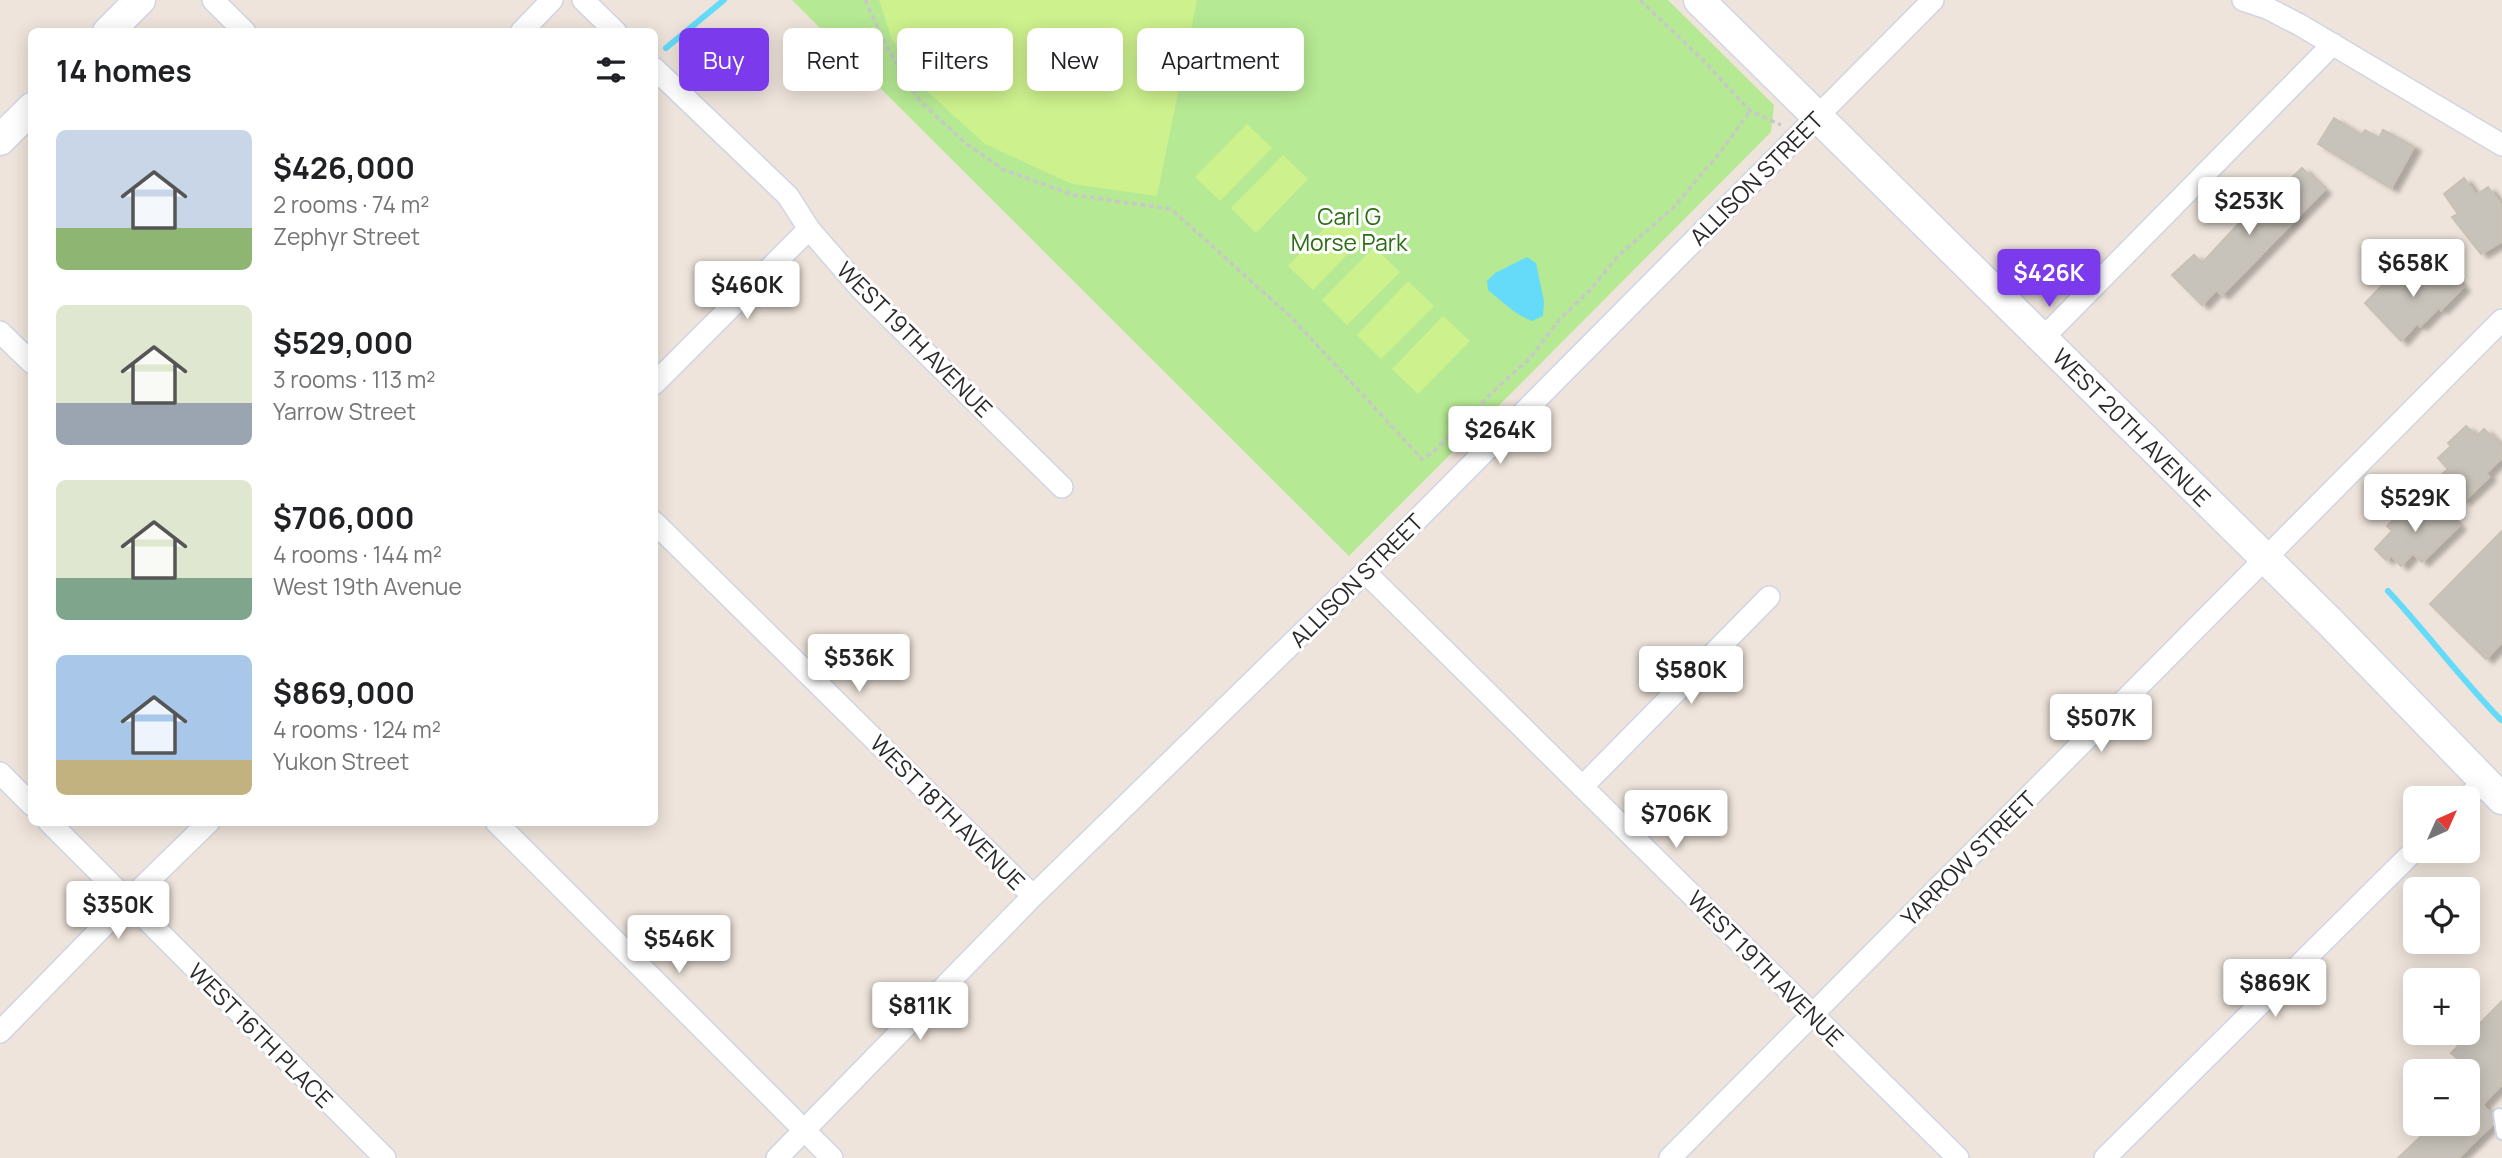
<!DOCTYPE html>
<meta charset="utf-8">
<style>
body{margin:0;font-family:Manrope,sans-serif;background:#f6f6f6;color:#202124;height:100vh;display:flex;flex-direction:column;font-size:26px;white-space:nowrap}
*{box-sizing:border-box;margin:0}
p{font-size:23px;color:#757577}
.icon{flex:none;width:38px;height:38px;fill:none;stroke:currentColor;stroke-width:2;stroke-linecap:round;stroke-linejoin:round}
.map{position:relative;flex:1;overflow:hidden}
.details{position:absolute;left:28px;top:28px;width:630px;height:798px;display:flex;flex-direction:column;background:#fff;border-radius:10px;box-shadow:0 4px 18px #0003}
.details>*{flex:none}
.top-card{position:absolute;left:679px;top:28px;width:665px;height:63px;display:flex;gap:14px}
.needle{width:46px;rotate:45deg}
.controls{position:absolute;left:2403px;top:786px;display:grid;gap:14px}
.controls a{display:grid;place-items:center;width:77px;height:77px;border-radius:10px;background:#fff;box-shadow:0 4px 18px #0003;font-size:35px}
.price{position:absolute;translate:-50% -60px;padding:0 16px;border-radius:7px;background:#fff;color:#222;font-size:23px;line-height:46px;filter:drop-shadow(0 2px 4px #0008)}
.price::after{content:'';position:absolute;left:50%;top:42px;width:21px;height:16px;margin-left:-10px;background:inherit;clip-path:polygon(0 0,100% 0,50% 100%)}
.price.on{background:#7c3aed;color:#fff}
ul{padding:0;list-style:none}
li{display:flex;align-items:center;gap:21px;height:175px;padding:0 28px}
li span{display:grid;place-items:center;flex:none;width:196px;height:140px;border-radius:10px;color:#555}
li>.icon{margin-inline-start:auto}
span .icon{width:84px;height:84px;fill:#fffc;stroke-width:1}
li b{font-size:30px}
h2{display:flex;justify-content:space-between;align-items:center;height:84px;padding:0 28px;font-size:30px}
.chip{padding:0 24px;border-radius:10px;background:#fff;box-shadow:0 4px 18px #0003;font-size:24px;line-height:63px}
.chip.on{background:#7c3aed;color:#fff}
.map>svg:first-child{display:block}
.green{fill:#b6e993}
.pitch{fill:#cdf18d}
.water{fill:#65dbf9}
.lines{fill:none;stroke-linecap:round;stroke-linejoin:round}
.stream{stroke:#65dbf9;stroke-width:6}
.building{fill:#c8c3ba;stroke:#c9c0b4;stroke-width:2;filter:url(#shadow)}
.lane-casing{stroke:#d0d5e4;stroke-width:14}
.street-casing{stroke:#d0d5e4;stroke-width:24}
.secondary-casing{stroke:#d0d5e4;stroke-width:33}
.path{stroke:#c8c8c8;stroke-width:3.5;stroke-dasharray:5 3.5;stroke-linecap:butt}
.lane{stroke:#fff;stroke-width:10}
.street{stroke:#fff;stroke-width:21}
.secondary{stroke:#fff;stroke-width:30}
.labels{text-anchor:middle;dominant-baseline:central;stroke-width:6;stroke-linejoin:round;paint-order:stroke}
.street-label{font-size:23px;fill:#2a2a2a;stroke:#fff}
.park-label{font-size:23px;fill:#2c6e14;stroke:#fff}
</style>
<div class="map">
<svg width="2502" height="1158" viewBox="0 0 2502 1158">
<defs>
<filter id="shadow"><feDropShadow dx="7" dy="4" stdDeviation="2" flood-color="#0004"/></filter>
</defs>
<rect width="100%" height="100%" fill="#eee4db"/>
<path class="green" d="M792 0H1668L1774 105 1771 132 1349 556Z"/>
<path class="pitch" d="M879 0H1197L1157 196 1072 184 985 144 929 93 892 39Z
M1247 124 1272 148 1220 201 1195 177Z
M1283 155 1308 179 1256 233 1231 208Z
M1340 212 1365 236 1313 290 1288 266Z
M1374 247 1400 272 1347 325 1322 300Z
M1408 281 1434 306 1381 359 1357 335Z
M1443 316 1470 341 1418 394 1392 369Z"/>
<path class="water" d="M1527 257 1536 263 1544 301 1543 316 1532 321C1514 314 1503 302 1488 290L1487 281 1495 273Z"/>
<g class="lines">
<path class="stream" d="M666 48 724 0
M2388 591C2427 633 2461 679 2501 720"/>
</g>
<path class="building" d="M2334 118 2362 135 2365 130 2379 138 2383 130 2414 147 2391 188 2318 144Z
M2302 168 2324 190 2222 295 2216 290 2202 305 2172 275 2194 255 2202 263 2242 220 2235 214 2261 187 2269 196 2280 184 2283 186Z
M2464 178 2476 195 2488 187 2502 206V241L2481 254 2452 217 2458 214 2444 194Z
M2439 262 2463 287 2441 310 2439 307 2420 326 2417 323 2401 341 2365 303 2397 270 2414 287Z
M2466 426 2477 436 2484 429 2502 447V458L2486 473 2489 477 2464 501 2439 477 2448 469 2438 458 2451 446 2448 443Z
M2414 499 2436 522 2446 513 2459 526 2422 562 2413 553 2401 566 2391 555 2386 560 2375 549 2392 531 2387 526Z
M2502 531V642L2486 659 2430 604Z
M2502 1001V1084L2482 1105 2491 1114 2493 1124 2458 1158H2398L2434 1124H2468V1090L2479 1079 2451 1053Z"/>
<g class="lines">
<defs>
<path id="lane" d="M2499 1114 2502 1134"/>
<path id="street" d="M213 0 245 32
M583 0 616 32
M2243 0 2267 8 2300 25 2502 145
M521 32 552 0
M654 68 788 196 809 229 860 288 1062 487
M0 332 32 363
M2043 338 2333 44
M654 384 809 229
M654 522 1033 896
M1365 572 1958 1158
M0 773 32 805
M1582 787 1769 597
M2467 798 2484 781
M49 822 385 1158
M496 822 832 1158
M0 1032 127 902 209 822
M777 1158 1033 896 1365 572 1933 0
M1670 1158 2502 320
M2105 1158 2415 850"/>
<path id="secondary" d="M1699 0 2330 622 2502 799
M108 32 140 0
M0 140 32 108"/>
</defs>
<use href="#lane" class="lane-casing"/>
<use href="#street" class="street-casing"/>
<use href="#secondary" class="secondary-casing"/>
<path class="path" d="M865 0 887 47 920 101 964 142 1004 170 1074 195 1171 209 1291 317 1422 459 1433 452 1499 386 1529 359 1560 319 1589 291 1619 255 1673 208 1722 150 1750 111
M1640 0 1702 59 1750 111 1781 125"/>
<use href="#lane" class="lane"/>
<use href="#street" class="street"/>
<use href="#secondary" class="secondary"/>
</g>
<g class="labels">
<g class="street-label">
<text transform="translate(1756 178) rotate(-45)">ALLISON STREET</text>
<text transform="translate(915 339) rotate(45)">WEST 19TH AVENUE</text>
<text transform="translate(2132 427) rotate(45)">WEST 20TH AVENUE</text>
<text transform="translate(1356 580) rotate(-45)">ALLISON STREET</text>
<text transform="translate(948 812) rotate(45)">WEST 18TH AVENUE</text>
<text transform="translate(1968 858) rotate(-45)">YARROW STREET</text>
<text transform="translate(1766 968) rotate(45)">WEST 19TH AVENUE</text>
<text transform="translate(261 1035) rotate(45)">WEST 16TH PLACE</text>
</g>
<g class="park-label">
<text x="1349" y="216">Carl G<tspan x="1349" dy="26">Morse Park</tspan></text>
</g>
</g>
</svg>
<div class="controls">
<a><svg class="needle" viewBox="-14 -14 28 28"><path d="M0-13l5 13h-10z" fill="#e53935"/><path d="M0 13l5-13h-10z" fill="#757577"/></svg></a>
<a><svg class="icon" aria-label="locate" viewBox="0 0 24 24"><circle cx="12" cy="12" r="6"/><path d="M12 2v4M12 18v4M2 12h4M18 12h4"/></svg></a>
<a>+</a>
<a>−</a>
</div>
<b class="price" style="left:2249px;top:237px">$253K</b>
<b class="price" style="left:2413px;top:299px">$658K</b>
<b class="price on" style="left:2049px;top:309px">$426K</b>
<b class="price" style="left:747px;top:321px">$460K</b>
<b class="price" style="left:1500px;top:466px">$264K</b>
<b class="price" style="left:2415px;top:534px">$529K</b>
<b class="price" style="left:859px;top:694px">$536K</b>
<b class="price" style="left:1691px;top:706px">$580K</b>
<b class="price" style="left:2101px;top:754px">$507K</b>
<b class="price" style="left:1676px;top:850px">$706K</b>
<b class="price" style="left:118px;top:941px">$350K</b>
<b class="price" style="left:679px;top:975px">$546K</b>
<b class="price" style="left:2275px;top:1019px">$869K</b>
<b class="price" style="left:920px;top:1042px">$811K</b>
<div class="top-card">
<a class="chip on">Buy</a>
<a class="chip">Rent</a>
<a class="chip">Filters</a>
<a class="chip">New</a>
<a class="chip">Apartment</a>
</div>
<section class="details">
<h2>14 homes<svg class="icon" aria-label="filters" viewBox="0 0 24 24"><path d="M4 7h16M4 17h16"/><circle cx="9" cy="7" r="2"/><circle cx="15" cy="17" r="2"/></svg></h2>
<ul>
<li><span style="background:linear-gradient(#c9d6e8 70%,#8fb573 0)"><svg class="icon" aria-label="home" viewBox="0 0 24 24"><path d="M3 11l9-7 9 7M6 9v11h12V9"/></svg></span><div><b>$426,000</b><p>2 rooms · 74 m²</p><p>Zephyr Street</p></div></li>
<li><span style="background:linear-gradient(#dfe7d0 70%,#9aa5b1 0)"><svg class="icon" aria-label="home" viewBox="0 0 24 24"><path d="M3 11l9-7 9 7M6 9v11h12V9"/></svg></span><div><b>$529,000</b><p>3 rooms · 113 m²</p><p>Yarrow Street</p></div></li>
<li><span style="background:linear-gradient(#dfe7d0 70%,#7fa58c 0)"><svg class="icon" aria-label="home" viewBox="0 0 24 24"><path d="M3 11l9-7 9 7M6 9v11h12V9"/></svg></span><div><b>$706,000</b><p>4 rooms · 144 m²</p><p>West 19th Avenue</p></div></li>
<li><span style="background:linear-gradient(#a9c7e8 75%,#c2b280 0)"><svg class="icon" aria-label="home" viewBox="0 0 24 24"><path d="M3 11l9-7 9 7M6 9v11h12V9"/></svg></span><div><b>$869,000</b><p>4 rooms · 124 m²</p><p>Yukon Street</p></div></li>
</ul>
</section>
</div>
